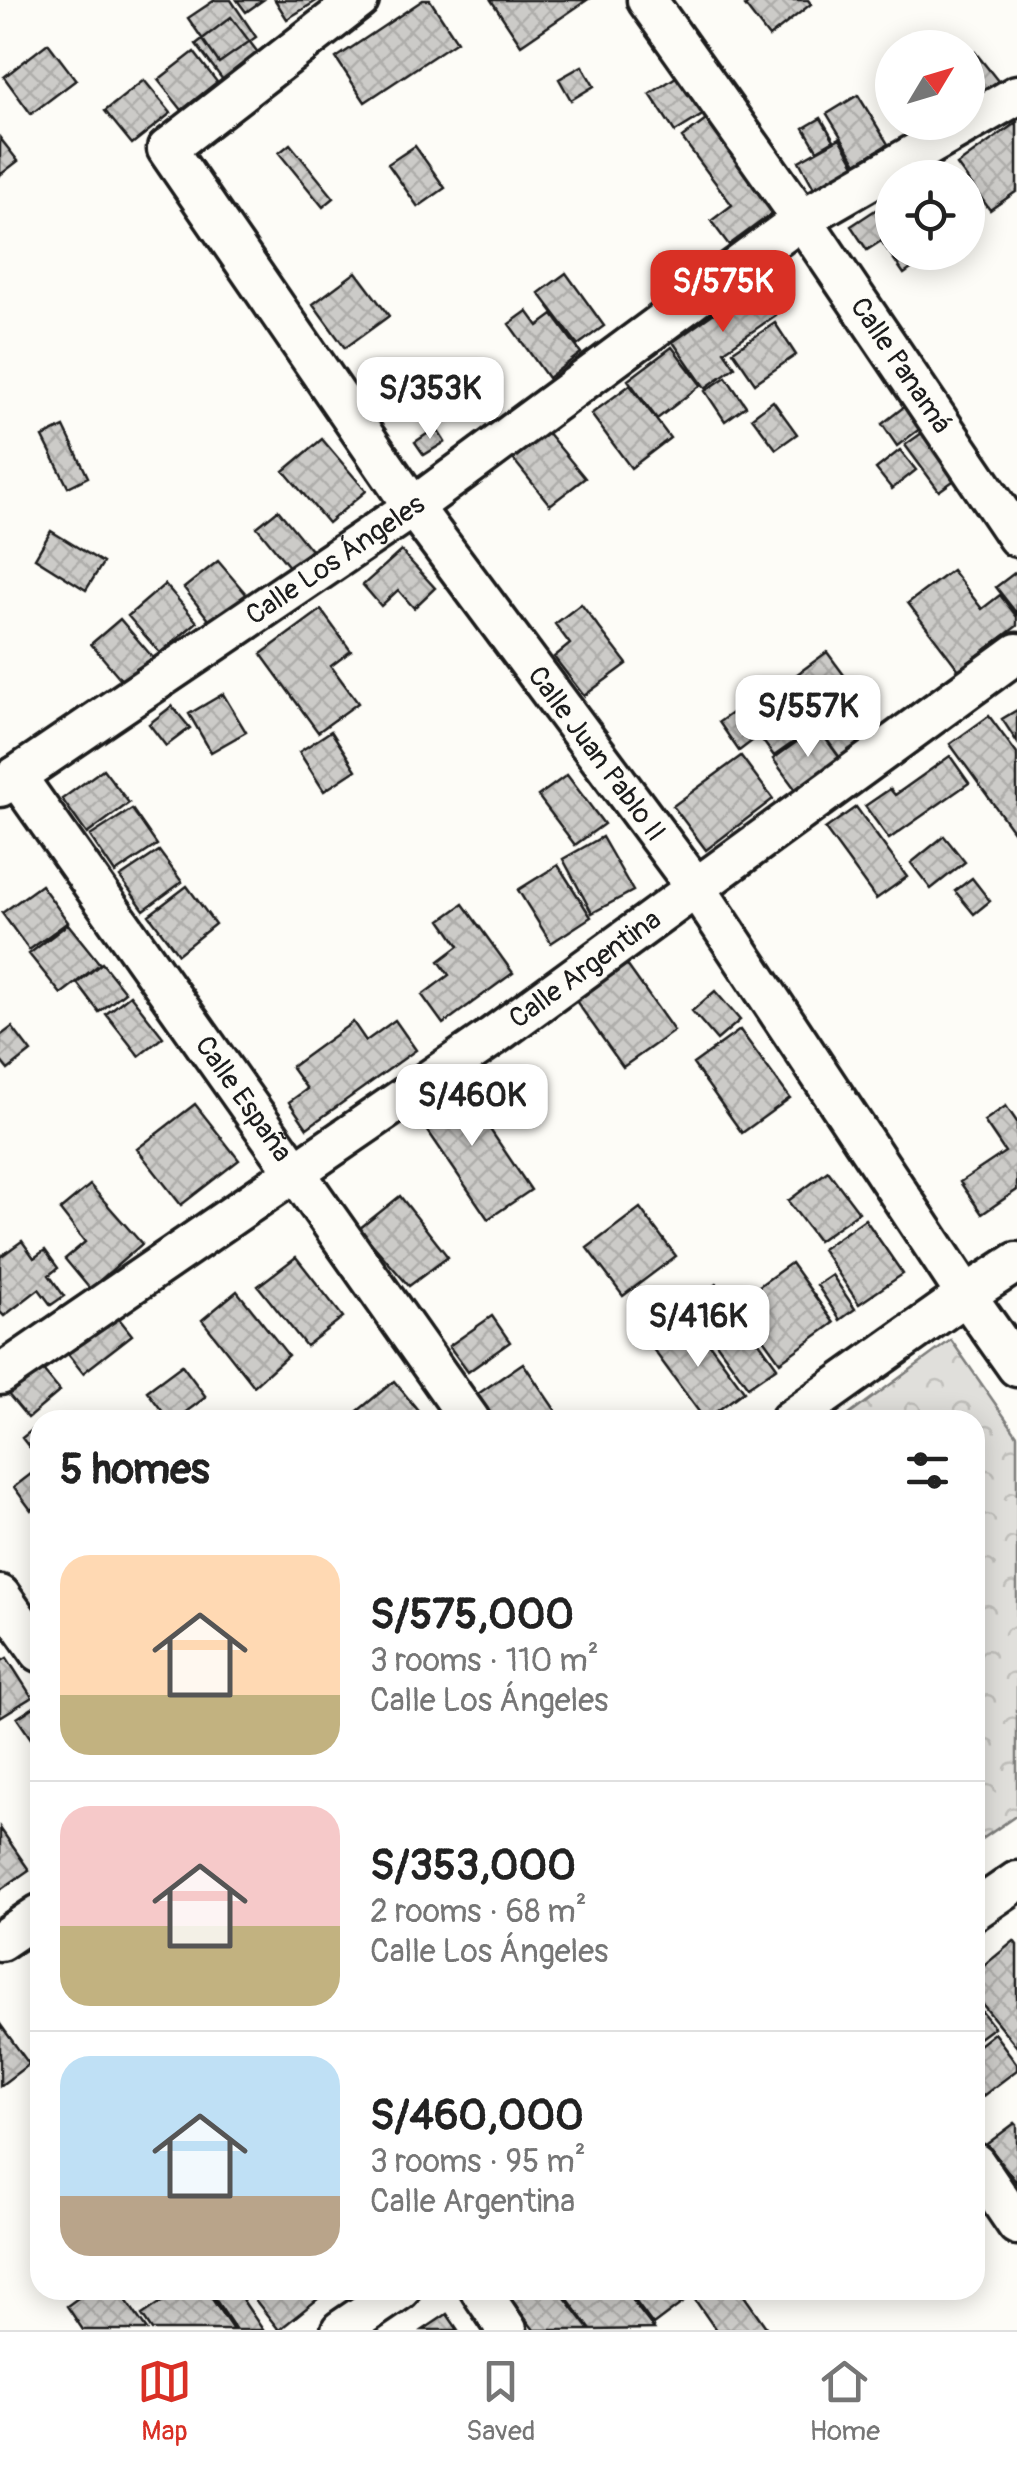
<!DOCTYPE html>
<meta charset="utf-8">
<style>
body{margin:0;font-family:Pangolin,sans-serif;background:#f6f6f6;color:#222;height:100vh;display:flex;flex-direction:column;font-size:38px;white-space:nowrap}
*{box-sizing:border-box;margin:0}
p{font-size:32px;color:#767676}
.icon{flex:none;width:55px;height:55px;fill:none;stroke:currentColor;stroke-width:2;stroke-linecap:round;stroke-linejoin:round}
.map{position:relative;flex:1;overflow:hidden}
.sheet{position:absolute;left:30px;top:1410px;width:955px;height:890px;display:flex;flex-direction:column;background:#fff;border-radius:30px;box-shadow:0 5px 25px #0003}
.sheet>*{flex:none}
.needle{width:65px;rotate:52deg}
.buttons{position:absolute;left:875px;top:30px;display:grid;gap:20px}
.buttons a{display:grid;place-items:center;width:110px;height:110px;border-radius:50%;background:#fff;box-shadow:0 5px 25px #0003;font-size:50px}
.price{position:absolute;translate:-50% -85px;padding:0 22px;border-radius:20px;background:#fff;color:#222;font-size:32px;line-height:65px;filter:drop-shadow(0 2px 5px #0008)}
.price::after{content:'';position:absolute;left:50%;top:60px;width:30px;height:22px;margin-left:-15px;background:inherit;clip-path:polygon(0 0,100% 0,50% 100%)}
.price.active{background:#d93025;color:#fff}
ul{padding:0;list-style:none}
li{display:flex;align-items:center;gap:30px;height:250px;padding:0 30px}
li+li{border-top:2px solid #e0e0e0}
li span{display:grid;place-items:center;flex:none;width:280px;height:200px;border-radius:30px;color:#555}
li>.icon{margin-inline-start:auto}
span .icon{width:120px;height:120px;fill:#fffc;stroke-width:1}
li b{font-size:42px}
h2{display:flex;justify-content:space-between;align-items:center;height:120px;padding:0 30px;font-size:42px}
.dock{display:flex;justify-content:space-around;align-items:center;height:140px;border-top:2px solid #e0e0e0;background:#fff;font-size:28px;color:#767676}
.dock a{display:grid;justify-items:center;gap:5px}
.dock .active{color:#d93025}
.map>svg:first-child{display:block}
.forest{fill:url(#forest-crowns);stroke:#7e7e7c;stroke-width:2.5}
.building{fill:url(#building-cross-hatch);stroke:#1c1c1c;stroke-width:2.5}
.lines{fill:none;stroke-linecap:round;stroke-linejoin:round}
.minor-casing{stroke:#1c1c1c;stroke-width:45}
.minor{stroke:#fdfcf7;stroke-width:38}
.labels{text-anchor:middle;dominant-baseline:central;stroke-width:8;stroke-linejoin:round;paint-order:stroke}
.street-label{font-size:28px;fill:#1c1c1c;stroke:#fdfcf7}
</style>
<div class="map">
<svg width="1017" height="2330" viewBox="0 0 1017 2330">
<defs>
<pattern id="forest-crowns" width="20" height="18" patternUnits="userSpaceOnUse" patternTransform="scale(2.5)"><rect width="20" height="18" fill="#e0dfdb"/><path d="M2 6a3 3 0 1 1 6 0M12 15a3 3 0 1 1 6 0" fill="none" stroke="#c0bfbb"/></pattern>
<pattern id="building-cross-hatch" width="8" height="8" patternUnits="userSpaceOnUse" patternTransform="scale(2.5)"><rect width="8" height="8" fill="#cccbc8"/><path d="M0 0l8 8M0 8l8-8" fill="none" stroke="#afaeab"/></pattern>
</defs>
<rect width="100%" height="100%" fill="#fdfcf7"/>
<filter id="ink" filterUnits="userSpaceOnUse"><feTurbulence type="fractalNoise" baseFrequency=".01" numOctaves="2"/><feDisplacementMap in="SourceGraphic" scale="20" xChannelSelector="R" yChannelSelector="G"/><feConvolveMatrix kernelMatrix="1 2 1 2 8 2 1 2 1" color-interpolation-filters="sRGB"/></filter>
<g filter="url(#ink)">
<path class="forest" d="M951 1340 1017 1435V1815L975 1844V1420H842Z"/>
<path class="building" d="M215 0H231L256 37 219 63 188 18Z
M237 0H263L246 12Z
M275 0H318L287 19Z
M423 0H430L457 41 365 102 336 58Z
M491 0H587L521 45Z
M752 0H808L811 4 769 37 745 6Z
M231 17 259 54 223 80 196 44Z
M48 43 76 80 31 114 4 77Z
M194 52 217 82 182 110 158 80Z
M975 52 998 81 968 103V58Z
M582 66 594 86 571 100 559 79Z
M679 75 704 114 675 132 650 94Z
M144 80 171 113 132 144 105 111Z
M858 95 888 144 857 163 827 114Z
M821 118 834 140 817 150 804 128Z
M706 120 774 212 729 245 711 221 732 205 682 138Z
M1017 122V191L990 210 957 165Z
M0 138 18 161 0 175Z
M840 138 856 166 815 190 799 161Z
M290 144 334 198 323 207 279 153Z
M415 146 445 188 418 207 388 164Z
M889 201 892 206V234L867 250 851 226Z
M892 235V252H923L927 258 904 274 882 242Z
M356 272 389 316 345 348 313 304Z
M566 273 604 326 578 345 539 293Z
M755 284 776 315 724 351 735 367 705 388 673 342Z
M527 311 538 326 553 315 581 353 548 378 509 324Z
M775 323 796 355 755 383 733 351Z
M672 347 701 385 657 419 628 380Z
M726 377 746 406 725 421 705 391Z
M630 385 670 438 631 468 591 414Z
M773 401 797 434 776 449 752 417Z
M905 406 921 428 897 446 882 424Z
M64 427 88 477 68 487 43 437Z
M436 428 445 442 424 455 415 442Z
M547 432 585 478 550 505 513 459Z
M922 433 956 479 939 491 905 445Z
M322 439 366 491 328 523 284 471Z
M900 450 916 470 892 489 876 469Z
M278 510 311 550 290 568 257 527Z
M51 531 103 563 86 590 35 558Z
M401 551 435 588 414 608 398 590 381 606 363 585Z
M218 561 253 602 217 630 184 588Z
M952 570 982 609 1000 595 1017 617V626L959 670 908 603Z
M1017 571V614L996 587Z
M165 584 197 622 160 653 128 616Z
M581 604 627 664 584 696 554 657 570 644 555 624Z
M321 610 351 651 331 666 358 703 318 732 261 654Z
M120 619 155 660 126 685 91 644Z
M827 652 858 694 812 727 781 686Z
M223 694 246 732 211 752 189 714Z
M859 701 883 733 843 762 820 730Z
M765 704 782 728 800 715 811 730 774 756 746 718Z
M172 706 190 728 166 746 149 724Z
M736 710 756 738 739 751 719 722Z
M1017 710V742L1002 719Z
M989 716 1017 754V828L1013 831 950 744Z
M817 727 842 761 798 793 773 759Z
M331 731 356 770 324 791 299 752Z
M741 756 773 799 706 850 673 806Z
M950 756 969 783 889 839 865 806 890 789 895 795Z
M103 769 129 803 87 834 62 799Z
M567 775 604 824 575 845 538 796Z
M856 807 907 877 876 899 825 829Z
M132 809 157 845 115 873 90 836Z
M944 836 965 862 931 889 911 863Z
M602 837 633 891 592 913 563 859Z
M159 851 182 882 144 910 120 877Z
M558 865 591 917 551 943 518 890Z
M972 878 990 901 974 914 955 891Z
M41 885 68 922 29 950 2 913Z
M187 886 215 924 178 954 149 915Z
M463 904 513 973 443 1024 422 995 449 975 439 961 459 946 441 920Z
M68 924 100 964 61 994 29 954Z
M620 955 674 1031 623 1067 569 991Z
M102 963 125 992 99 1012 77 983Z
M715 991 740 1020 717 1040 692 1011Z
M130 995 163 1037 139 1056 106 1014Z
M395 1020 416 1050 307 1128 289 1102 307 1089 291 1067 353 1022 366 1041Z
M12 1027 31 1052 8 1070 0 1060V1036Z
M740 1030 790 1098 742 1133 693 1064Z
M456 1079 531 1190 488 1219 413 1109Z
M195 1104 239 1160 181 1205 137 1149Z
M1006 1106 1017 1122V1190L982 1214 960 1182 1005 1152 984 1121Z
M828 1171 859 1212 818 1241 788 1201Z
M90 1185 142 1244 90 1289 65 1259 85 1242 60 1210Z
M400 1196 448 1257 409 1286 359 1229Z
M640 1208 676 1256 623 1296 587 1248Z
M865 1219 903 1274 859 1304 822 1249Z
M22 1241 34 1258 45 1250 58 1268 49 1275 64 1296 51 1305 39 1289 4 1316 0 1312V1257Z
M296 1257 343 1317 306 1346 258 1286Z
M791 1263 834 1323 780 1362 737 1302Z
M832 1275 855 1309 840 1320 817 1285Z
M717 1284 777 1367 748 1387 689 1305Z
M237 1291 288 1355 254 1386 202 1320Z
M109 1306 132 1335 83 1373 60 1344Z
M492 1316 510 1342 468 1372 449 1346Z
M692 1320 744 1391 705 1420 653 1349Z
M34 1360 60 1391 28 1418 2 1387Z
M523 1363 562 1420H487L472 1398Z
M182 1365 206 1397 175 1420H169L147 1391Z
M394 1381 426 1420H347Z
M37 1426 40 1430V1461L22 1438Z
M40 1467V1504L31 1510 14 1487Z
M7 1658 32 1697 0 1717V1662Z
M34 1707 40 1717V1752L17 1718Z
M0 1828 29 1870 0 1890Z
M1014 1941 1017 1945V2047L975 1995V1973Z
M975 2003 994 2027 975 2041Z
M0 2024 29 2064 0 2086Z
M994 2033 1017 2064V2070L975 2102V2048Z
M1015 2123 1017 2125V2183L987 2144Z
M89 2290H119L147 2330H83L67 2306Z
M160 2290H206L233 2330H152L142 2315 166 2299Z
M215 2290H236L263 2330H236L211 2293Z
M252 2290H313L319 2298 279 2330 249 2292Z
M504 2290H559L590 2330H534Z
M561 2290H624L654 2329 591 2330Z
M627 2290H690L693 2295 653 2325Z
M703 2290H740L766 2327 762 2330H716L693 2297Z
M447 2314 458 2330H423Z"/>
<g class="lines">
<defs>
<g id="minor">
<path id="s1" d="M359 0 167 149 413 507 697 889 966 1295 1017 1367"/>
<path id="s2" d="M647 0 802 219 1017 537"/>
<path id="s3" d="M16 776 470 1420"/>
<path id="s4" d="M0 787 413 507 802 219 1017 95"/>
<path id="s5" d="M0 1375 492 1037 1017 653"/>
<path d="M790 1420 966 1295 1017 1262"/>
<path d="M0 1595 40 1652"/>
<path d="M975 1910 1017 1881"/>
<path d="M0 1941 40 1914"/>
<path d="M975 2163 1017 2225"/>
<path d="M480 2290 507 2330"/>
<path d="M341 2330 400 2290"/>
</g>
</defs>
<use href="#minor" class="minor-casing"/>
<use href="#minor" class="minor"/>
</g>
</g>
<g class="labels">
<g class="street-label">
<text stroke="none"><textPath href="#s2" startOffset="445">Calle Panamá</textPath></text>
<text stroke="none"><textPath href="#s4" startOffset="405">Calle Los Ángeles</textPath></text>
<text stroke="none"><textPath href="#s1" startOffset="985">Calle Juan Pablo II</textPath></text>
<text stroke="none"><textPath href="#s5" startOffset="712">Calle Argentina</textPath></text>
<text stroke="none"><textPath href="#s3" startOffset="395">Calle España</textPath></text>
</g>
</g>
</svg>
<div class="buttons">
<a><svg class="needle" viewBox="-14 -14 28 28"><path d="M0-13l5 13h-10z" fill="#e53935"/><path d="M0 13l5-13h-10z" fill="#767676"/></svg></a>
<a><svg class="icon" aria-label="locate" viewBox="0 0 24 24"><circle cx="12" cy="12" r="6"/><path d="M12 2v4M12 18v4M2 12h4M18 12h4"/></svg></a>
</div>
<b class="price active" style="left:723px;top:335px">S/575K</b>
<b class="price" style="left:430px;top:442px">S/353K</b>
<b class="price" style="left:808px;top:760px">S/557K</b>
<b class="price" style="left:472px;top:1149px">S/460K</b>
<b class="price" style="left:698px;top:1370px">S/416K</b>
<section class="sheet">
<h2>5 homes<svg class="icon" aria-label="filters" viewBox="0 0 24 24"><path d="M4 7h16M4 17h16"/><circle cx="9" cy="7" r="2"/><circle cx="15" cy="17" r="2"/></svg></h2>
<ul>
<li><span style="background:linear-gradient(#ffd9b3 70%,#c2b280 0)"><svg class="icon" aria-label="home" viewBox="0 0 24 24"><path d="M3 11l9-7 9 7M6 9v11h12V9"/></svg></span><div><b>S/575,000</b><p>3 rooms · 110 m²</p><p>Calle Los Ángeles</p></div></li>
<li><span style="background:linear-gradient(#f6c9c9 60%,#c2b280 0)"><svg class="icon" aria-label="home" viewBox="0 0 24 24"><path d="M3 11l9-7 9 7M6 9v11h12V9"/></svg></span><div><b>S/353,000</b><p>2 rooms · 68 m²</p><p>Calle Los Ángeles</p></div></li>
<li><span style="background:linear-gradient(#bfe0f5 70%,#b9a48a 0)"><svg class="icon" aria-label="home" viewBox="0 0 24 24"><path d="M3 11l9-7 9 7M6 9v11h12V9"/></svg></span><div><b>S/460,000</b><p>3 rooms · 95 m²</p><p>Calle Argentina</p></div></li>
</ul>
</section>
</div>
<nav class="dock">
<a class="active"><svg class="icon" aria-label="map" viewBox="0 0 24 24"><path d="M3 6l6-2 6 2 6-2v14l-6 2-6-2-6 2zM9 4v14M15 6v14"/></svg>Map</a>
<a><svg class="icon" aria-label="saved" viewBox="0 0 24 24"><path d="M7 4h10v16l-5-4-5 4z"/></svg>Saved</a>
<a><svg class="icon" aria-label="home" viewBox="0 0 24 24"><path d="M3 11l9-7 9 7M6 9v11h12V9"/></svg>Home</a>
</nav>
